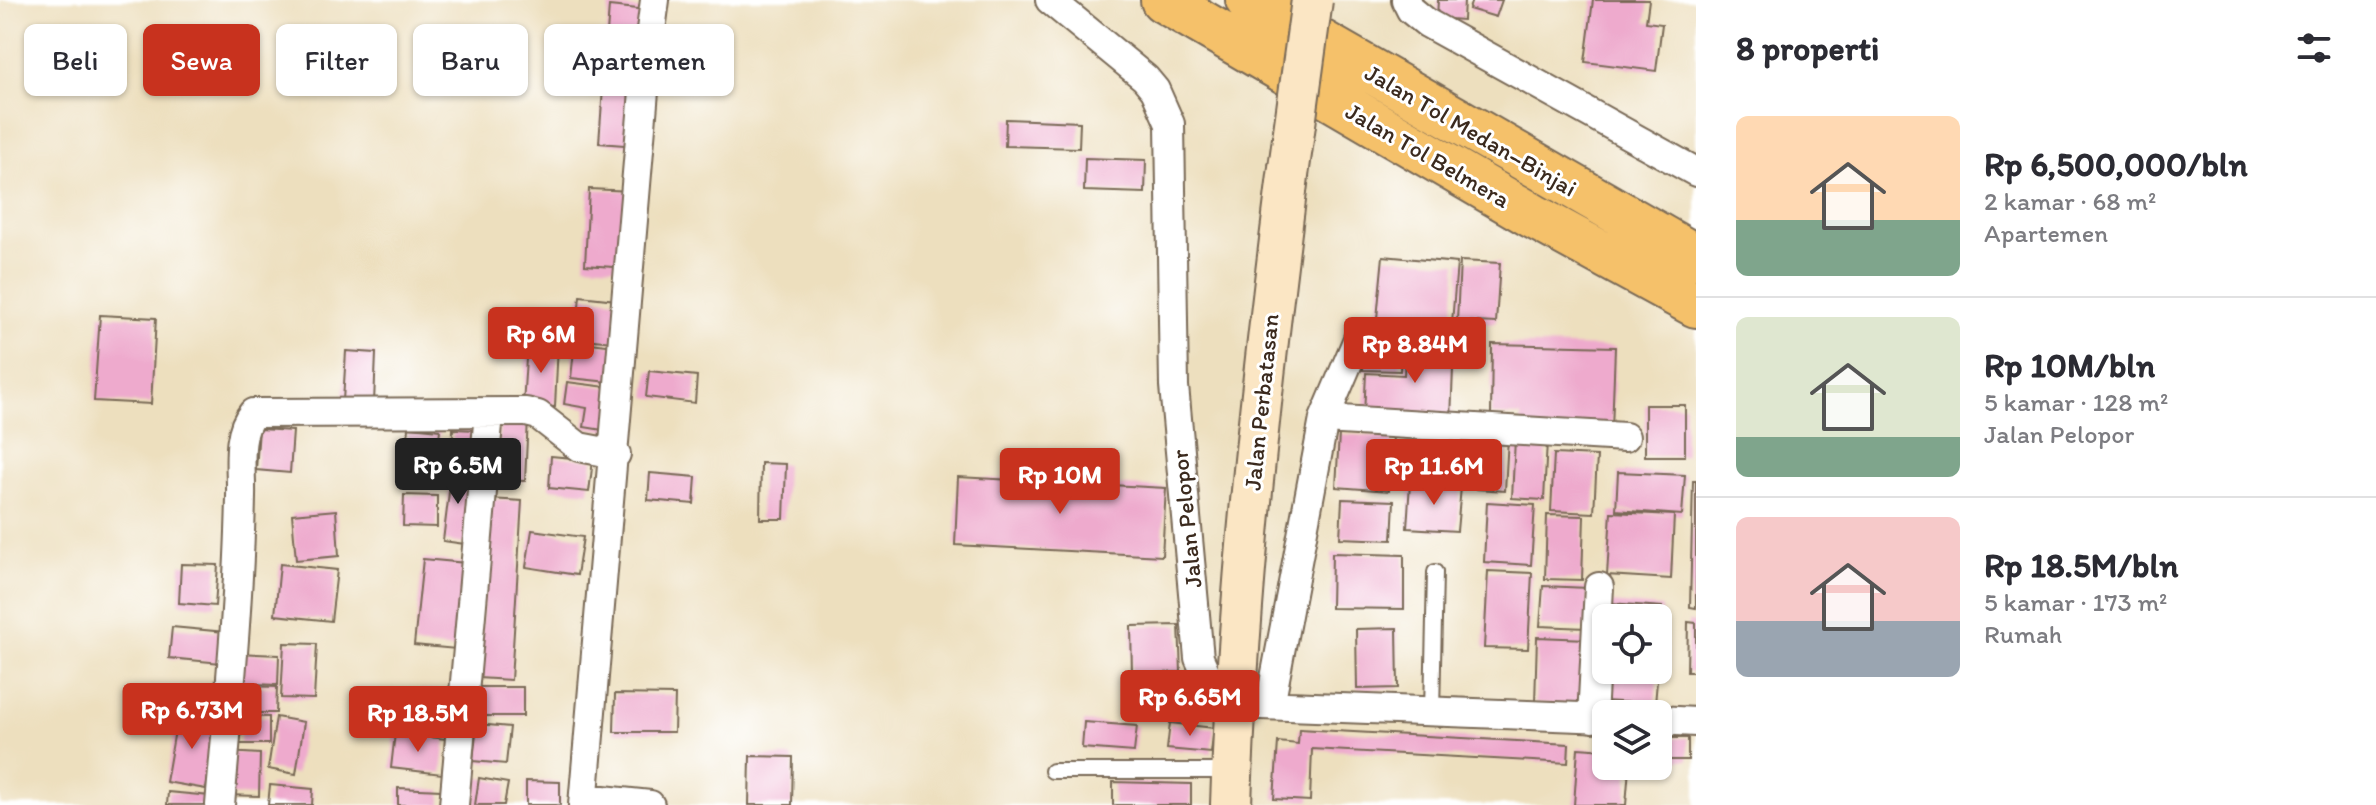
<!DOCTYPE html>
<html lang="id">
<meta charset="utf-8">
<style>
body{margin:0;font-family:Itim,sans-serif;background:#f7f7f7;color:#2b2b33;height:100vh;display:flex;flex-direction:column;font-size:30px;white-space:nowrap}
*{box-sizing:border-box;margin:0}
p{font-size:26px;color:#7c7c81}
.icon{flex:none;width:44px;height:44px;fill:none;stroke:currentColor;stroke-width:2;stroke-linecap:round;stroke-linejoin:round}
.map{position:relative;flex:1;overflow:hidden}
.details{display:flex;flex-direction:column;background:#fff;width:680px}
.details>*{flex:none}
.top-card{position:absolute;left:24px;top:24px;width:760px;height:72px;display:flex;gap:16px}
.tools{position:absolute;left:1592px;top:604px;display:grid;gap:16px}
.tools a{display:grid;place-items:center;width:80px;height:80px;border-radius:12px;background:#fff;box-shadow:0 2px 6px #0004;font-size:40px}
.price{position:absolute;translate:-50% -68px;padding:0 18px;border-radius:8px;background:#c8321e;color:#fff;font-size:26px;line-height:52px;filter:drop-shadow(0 2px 4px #0008)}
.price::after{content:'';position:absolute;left:50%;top:48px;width:24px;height:18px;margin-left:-12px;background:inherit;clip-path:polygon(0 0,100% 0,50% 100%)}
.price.selected{background:#222;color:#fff}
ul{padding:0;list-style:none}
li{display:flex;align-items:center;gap:24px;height:200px;padding:0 40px}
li+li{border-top:2px solid #e1e1e2}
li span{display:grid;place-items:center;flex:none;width:224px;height:160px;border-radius:12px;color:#555}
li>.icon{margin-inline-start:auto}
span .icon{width:96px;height:96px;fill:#fffc;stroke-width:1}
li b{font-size:34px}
h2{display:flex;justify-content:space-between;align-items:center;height:96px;padding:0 40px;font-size:34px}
.chip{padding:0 28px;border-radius:12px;background:#fff;box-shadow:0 2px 6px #0004;font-size:28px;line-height:72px}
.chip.selected{background:#c8321e;color:#fff}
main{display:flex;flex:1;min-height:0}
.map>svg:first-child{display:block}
.building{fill:#eeaacd}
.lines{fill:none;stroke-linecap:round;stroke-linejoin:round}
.lane-casing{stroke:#796956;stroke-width:18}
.street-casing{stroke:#796956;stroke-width:32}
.secondary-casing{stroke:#796956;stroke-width:44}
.highway-casing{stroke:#796956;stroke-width:48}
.lane{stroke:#fff;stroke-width:14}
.street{stroke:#fff;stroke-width:28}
.secondary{stroke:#fbe6c4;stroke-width:40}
.highway{stroke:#f5c16b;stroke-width:44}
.secondary-bridge-casing{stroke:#796956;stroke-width:44;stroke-linecap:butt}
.secondary-bridge{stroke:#fbe6c4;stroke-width:40}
.labels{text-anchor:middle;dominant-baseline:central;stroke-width:6;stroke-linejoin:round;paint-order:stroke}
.street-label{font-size:24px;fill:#3b2a1e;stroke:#fff}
</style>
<main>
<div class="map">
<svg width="1696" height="805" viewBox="0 0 1696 805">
<rect width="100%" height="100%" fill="#fff"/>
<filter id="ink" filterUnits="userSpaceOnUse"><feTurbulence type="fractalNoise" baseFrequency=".0125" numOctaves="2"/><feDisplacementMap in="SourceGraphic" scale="16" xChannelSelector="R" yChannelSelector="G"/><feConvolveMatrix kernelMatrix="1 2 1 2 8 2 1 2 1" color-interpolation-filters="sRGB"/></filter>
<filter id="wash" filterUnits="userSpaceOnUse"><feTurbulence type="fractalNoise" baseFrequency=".006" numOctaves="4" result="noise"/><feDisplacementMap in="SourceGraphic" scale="32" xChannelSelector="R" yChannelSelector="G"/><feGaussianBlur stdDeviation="1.8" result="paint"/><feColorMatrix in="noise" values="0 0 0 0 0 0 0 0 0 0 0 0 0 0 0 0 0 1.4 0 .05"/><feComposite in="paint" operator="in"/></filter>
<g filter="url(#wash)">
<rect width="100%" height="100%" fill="#eddfbe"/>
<g id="blocks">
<path class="building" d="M1438 0H1464L1463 20 1437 18Z
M1472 0H1502L1496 17 1469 9Z
M1593 0H1649L1646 22 1662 24 1656 71 1585 62Z
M609 6 647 10 637 146 599 143Z
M1006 119 1080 122 1079 148 1005 146Z
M1085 158 1146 160 1145 193 1084 191Z
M589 189 632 191 628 268 585 265Z
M1383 256 1457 263 1451 335 1376 329Z
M1460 261 1500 263 1496 323 1457 321Z
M580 296 625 301 621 343 576 338Z
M100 315 156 318 151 404 94 401Z
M1365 334 1402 336 1400 371 1363 370Z
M575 341 623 347 618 383 571 378Z
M1406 341 1454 343 1451 419 1364 415 1366 373 1404 375Z
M527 343 558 344 555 407 523 405Z
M1492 344 1615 347 1612 431 1521 428V416L1491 415Z
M346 351 376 353 374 403 343 401Z
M649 371 697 376 695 403 646 397Z
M567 382 615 388 609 431 584 427 587 408 564 404Z
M1645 405H1685V456H1645Z
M500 417 528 418 525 481 497 480Z
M409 427 440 430 434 483 404 480Z
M259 429 293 431 290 473 256 470Z
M453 429 477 430 476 464 452 463Z
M1339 434 1393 437 1389 491 1336 487Z
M1480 436 1508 437 1505 491 1477 489Z
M1413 438 1462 442 1459 481 1410 478Z
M1515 439 1547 441 1544 500 1512 498Z
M1554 454 1597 456 1594 513 1551 511Z
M551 456 593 460 589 492 549 488Z
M761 463 786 464 784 519H760Z
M452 468 474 471 465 544 443 541Z
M1618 472 1685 475 1682 515 1616 510Z
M650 473 696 477 694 504 648 500Z
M958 477 1166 488 1162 556 955 545Z
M1693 481H1696V608L1690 607Z
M1410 483 1461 487 1457 531 1407 528Z
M404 495 437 496V527L403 526Z
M489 499 522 501 511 680 478 678Z
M1342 499 1394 501 1392 540 1340 538Z
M1487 502 1535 505 1531 565 1484 562Z
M336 510 339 556 296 560 292 514Z
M1611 512 1674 515 1671 579 1607 575Z
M1547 515 1584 516 1582 580 1545 579Z
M532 530 583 537 577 575 526 567Z
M1332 553 1404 555V609L1331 608Z
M423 559 466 563 456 649 414 645Z
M181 564 218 565 215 606 179 603Z
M280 564 337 570 331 621 275 615Z
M1488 571 1532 573 1528 649 1484 648Z
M1543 586 1588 588 1586 628 1540 626Z
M1610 603 1662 607 1660 634 1658 618H1609Z
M1688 622 1696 623V672H1687Z
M1179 625 1181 672 1132 674 1131 626Z
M172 627 225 632 221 663 169 658Z
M1397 628 1398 688 1357 689 1356 629Z
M1537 637 1588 639 1586 705 1535 703Z
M284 643 317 644 314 699 281 698Z
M237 653 279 655 278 685 236 683Z
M1605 670H1658L1655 704 1603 701Z
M1127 683 1181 687 1178 721 1124 717Z
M243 686 277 687 276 713H242Z
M477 687H523V716H477Z
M420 690 454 691 453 721 419 720Z
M615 694 675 695 674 732H614Z
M178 713 218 720 206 789 166 782Z
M240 716 269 717V744H240Z
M276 717 304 722 296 774 268 769Z
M1084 722 1137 726 1134 752 1082 748Z
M1170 723 1214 728 1211 753 1167 749Z
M477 724 510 727 506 764 473 761Z
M1299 729 1569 744 1568 763 1312 749 1310 801 1274 799 1278 742 1298 744Z
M395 733 446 739 442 774 391 768Z
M1658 738H1688V760H1658Z
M1578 748 1606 750V766L1629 768 1626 805H1574Z
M227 752 260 754 259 796 225 795Z
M750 756 793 757 792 805H749Z
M479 778 508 783 504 805H475Z
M526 781 560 782V805H526Z
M1113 782 1191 784V805H1113Z
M270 785 313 789 312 805H268Z
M398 788 441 790V805H398Z
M168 792 210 796 209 805H167Z"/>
</g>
</g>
<g filter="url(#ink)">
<use href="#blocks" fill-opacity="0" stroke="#796956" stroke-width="2"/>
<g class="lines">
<defs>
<path id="lane" d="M1432 712 1435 572
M1052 771H1232"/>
<path id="street" d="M1050 0 1145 78 1155 90 1170 124 1174 386 1199 658 1211 685 1234 704 1606 718
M1406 0 1411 10 1427 23 1696 172
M1324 419 1625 437
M1270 705 1324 419 1358 339
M1592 718 1599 587
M1658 720 1696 722
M584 798 650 805
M220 805C229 702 239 600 241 497 242 471 235 434 253 413L526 412 538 415 579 447 616 454
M454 805 489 413
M583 805 646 68 655 0"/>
<path id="secondary" d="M1231 805C1238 591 1262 380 1289 168"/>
<path id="highway" d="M1163 0 1533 216 1696 305
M1248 0 1696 257"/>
</defs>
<use href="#lane" class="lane-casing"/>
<use href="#street" class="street-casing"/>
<use href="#secondary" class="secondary-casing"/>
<use href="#highway" class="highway-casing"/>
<use href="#lane" class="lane"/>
<use href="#street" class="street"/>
<use href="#secondary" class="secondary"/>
<use href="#highway" class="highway"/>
<defs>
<path id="secondary-bridge" d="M1289 168 1312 0"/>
</defs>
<use href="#secondary-bridge" class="secondary-bridge-casing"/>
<use href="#secondary-bridge" class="secondary-bridge"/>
</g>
</g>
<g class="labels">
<g class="street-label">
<text transform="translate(1471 130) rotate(30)">Jalan Tol Medan–Binjai</text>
<text transform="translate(1428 155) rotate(30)">Jalan Tol Belmera</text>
<text transform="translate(1261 402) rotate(-84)">Jalan Perbatasan</text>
<text transform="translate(1186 519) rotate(-96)">Jalan Pelopor</text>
</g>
</g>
</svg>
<div class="tools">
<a><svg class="icon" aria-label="locate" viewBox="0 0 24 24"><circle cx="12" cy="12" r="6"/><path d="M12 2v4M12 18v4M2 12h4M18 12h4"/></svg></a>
<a><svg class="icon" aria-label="layers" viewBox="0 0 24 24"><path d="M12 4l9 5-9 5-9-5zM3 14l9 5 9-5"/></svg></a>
</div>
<b class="price" style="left:541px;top:375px">Rp 6M</b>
<b class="price" style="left:1415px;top:385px">Rp 8.84M</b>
<b class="price selected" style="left:458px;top:506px">Rp 6.5M</b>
<b class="price" style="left:1434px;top:507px">Rp 11.6M</b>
<b class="price" style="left:1060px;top:516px">Rp 10M</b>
<b class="price" style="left:1190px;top:738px">Rp 6.65M</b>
<b class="price" style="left:192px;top:751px">Rp 6.73M</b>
<b class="price" style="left:418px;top:754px">Rp 18.5M</b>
<div class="top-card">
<a class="chip">Beli</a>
<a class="chip selected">Sewa</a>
<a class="chip">Filter</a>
<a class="chip">Baru</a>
<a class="chip">Apartemen</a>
</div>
</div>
<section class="details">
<h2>8 properti<svg class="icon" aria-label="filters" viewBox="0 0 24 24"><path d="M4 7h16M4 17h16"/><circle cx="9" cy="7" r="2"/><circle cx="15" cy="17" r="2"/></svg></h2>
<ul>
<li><span style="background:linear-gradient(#ffd9b3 65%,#7fa58c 0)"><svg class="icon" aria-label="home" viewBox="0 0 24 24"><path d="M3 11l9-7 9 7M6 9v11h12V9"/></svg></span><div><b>Rp 6,500,000/bln</b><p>2 kamar · 68 m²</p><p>Apartemen</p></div></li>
<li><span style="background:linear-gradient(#dfe7d0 75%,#7fa58c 0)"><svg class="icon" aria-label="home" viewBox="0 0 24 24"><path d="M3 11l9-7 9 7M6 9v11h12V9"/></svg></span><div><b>Rp 10M/bln</b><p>5 kamar · 128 m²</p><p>Jalan Pelopor</p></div></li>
<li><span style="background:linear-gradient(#f6c9c9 65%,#9aa5b1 0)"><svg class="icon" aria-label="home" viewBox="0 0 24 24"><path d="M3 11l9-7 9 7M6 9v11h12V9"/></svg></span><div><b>Rp 18.5M/bln</b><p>5 kamar · 173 m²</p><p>Rumah</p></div></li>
</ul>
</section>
</main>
